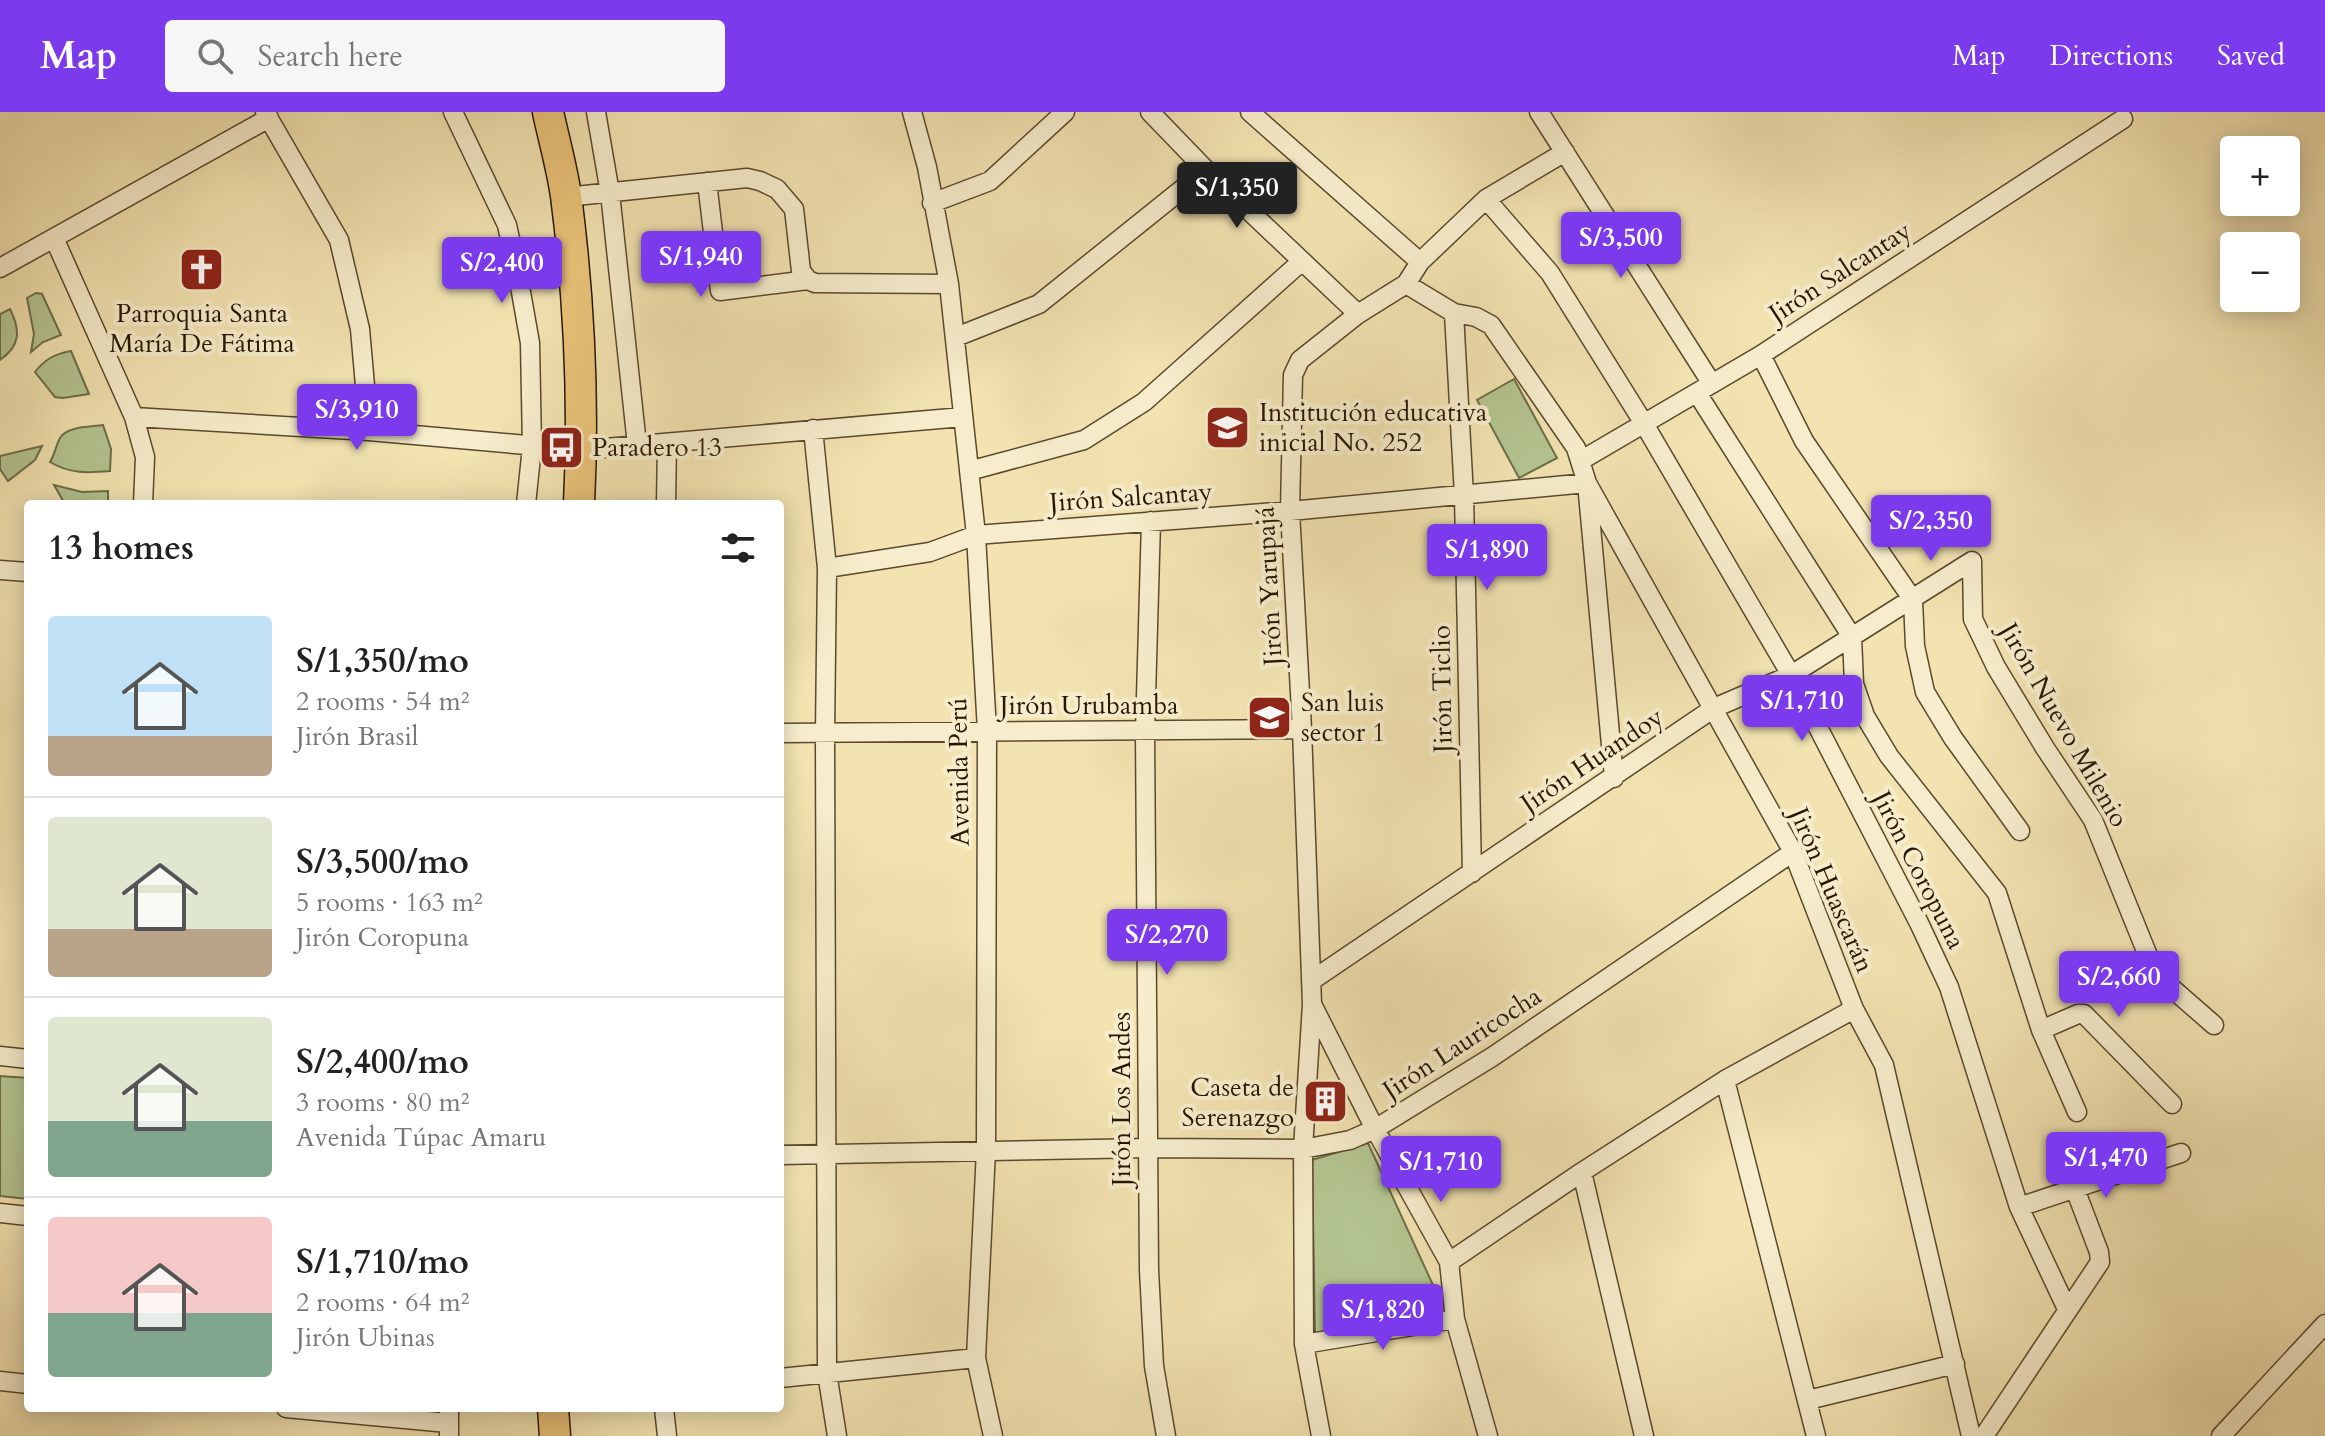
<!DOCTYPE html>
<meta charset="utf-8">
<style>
body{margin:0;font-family:Cardo,serif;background:#f6f6f6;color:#222;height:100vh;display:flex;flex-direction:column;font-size:30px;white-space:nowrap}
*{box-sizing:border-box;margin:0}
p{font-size:26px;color:#767676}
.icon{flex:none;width:44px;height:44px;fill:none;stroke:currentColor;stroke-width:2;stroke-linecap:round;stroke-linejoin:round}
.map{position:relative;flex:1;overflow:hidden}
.side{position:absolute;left:24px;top:388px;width:760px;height:912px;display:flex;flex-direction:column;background:#fff;border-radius:8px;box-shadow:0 4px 20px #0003}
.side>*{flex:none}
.buttons{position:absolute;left:2220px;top:24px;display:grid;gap:16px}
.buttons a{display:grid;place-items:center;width:80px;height:80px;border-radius:8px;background:#fff;box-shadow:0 4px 20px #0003;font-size:40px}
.price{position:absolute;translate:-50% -68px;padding:0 18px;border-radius:8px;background:#7c3aed;color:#fff;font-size:26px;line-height:52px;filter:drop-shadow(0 2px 4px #0008)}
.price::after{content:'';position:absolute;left:50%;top:48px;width:24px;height:18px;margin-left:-12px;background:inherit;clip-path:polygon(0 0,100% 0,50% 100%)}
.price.active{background:#222;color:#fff}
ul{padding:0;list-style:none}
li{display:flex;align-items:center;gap:24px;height:200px;padding:0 24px}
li+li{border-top:2px solid #e0e0e0}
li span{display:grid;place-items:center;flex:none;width:224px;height:160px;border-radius:8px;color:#555}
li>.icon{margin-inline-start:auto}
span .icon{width:96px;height:96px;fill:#fffc;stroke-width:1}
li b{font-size:34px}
h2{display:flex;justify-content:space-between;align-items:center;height:96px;padding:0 24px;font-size:34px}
header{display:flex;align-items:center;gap:48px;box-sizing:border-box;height:112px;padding:0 40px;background:#7c3aed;color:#fff}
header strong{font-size:38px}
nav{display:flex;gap:44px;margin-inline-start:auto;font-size:28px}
.search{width:560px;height:72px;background:#f6f6f6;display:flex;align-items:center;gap:20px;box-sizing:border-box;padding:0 28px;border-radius:8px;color:#767676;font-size:30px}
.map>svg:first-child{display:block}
.green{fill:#b4c591;stroke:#6e6e48;stroke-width:2}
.building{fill:#d28a72;stroke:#281600;stroke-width:2}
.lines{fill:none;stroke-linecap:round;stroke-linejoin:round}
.minor-casing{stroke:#5a492c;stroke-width:21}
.trunk-casing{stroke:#281600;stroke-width:33}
.minor{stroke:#f7edcc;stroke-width:18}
.trunk{stroke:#e9c278;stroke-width:30}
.labels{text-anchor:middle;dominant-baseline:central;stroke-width:8;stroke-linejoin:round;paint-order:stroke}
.street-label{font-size:26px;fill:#281600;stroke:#f7edcc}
.poi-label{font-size:26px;fill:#281600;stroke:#f7edcc;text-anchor:start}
</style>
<header>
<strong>Map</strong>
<div class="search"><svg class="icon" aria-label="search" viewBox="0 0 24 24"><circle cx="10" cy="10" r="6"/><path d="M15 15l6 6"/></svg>Search here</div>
<nav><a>Map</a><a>Directions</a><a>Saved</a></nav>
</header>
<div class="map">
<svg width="2325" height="1324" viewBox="0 0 2325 1324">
<rect width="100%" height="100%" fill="#f2e3b1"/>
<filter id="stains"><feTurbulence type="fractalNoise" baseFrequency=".0025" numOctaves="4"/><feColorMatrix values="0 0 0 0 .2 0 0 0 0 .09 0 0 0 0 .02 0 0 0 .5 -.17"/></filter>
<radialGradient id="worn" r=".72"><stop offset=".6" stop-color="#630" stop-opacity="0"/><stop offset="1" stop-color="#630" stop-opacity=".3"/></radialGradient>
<path class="green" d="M36 181 42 182 61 223 43 230 31 240 34 222 27 186Z
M10 197C21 219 20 234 0 248V202Z
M71 239 89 282 63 286 55 285 35 260C45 247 55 242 71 239Z
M1514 267 1557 346 1519 366 1477 288Z
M103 313 111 337 110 359C88 361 70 362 50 350 55 342 56 333 60 326 67 314 91 315 103 313Z
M42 334 35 348 8 369 0 357V344Z
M54 373 82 380 108 379V392H65Z
M0 964 28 966V1087L0 1084Z
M1368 1031 1443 1195 1315 1221 1312 1048Z"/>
<path class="building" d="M1330 980 1335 994 1321 999 1316 986Z"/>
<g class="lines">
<defs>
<path id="minor" d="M265 0 339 128 360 217 369 319
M453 0 507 113 518 163 530 231 532 335 526 392
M596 0 610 81 637 333
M912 0 927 55 949 172 976 423 987 619 986 1038 976 1246 993 1324
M1150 0 1206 58 1358 202
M1250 0 1420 150
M1539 0 1712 272
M707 70 720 179 808 168
M566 85 747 66 760 69 777 77 794 97 801 159 808 168 815 171 949 172
M1486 87 1550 161 1643 310 1791 563 1919 811 1949 875 2019 1095 2067 1197
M932 91 990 69 1065 0
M54 126 134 305 145 345 143 392
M0 156 269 6
M1406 172 1454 201 1476 205 1491 213 1576 336 1587 371 1793 740 1854 897 1884 953 1971 1324
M1454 201 1464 384 1472 761
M956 225 1039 192 1206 58
M1761 243 1804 329 1913 488 1915 534 1925 580 1953 626 2020 719
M1697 281 1852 525 1854 572 1865 604 1889 644 1997 781 2041 918 2077 1000
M134 305 369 319 582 338 963 305
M813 317 827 456 825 621 827 1261 837 1324
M1580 349 1761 243 2123 7
M969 359 1084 328 1144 290 1301 150
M666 392 667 331
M1151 409 1145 620 1149 1158 1154 1254 1166 1324
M1972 449 1973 507 1996 555 2045 636 2093 708 2153 856 2167 872 2214 913
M827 456 930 440 976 423 1290 399 1587 371 1614 666
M0 458 28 460
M780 621 1302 617
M1311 869 1714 596 1791 563 1972 449
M1313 894 1375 1017 1449 1150 1455 1207 1488 1324
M2041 918 2078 902H2084L2172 992
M0 944 28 947
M1725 968 1816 1324
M780 1043 1147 1036 1303 1037 1350 1028 1375 1017 1492 945 1793 740
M1582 1060 1644 1324
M2019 1095 2181 1041
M0 1101 28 1104
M1449 1150 1582 1060 1725 968 1854 897
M1304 1232 1455 1207
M780 1266 976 1246
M0 1269 28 1272
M1808 1288 1955 1252
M286 1296 448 1311
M664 1296 667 1324
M449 1324V1296
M1321 1324 1304 1232 1303 1037 1312 892 1302 617 1290 399 1293 263 1300 248 1358 202 1406 172 1420 150 1486 87 1565 40
M1984 1324 2100 1150 2099 1140 2075 1077
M2221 1324 2325 1212"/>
<path id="trunk" d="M548 0C554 28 562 56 566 84 579 185 584 290 579 392
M553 1296 555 1324"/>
</defs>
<use href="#minor" class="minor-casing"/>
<use href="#trunk" class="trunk-casing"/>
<use href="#minor" class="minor"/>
<use href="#trunk" class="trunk"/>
</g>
<defs>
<symbol id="church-square" viewBox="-11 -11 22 22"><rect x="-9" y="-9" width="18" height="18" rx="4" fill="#8f2418" stroke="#f7edcc"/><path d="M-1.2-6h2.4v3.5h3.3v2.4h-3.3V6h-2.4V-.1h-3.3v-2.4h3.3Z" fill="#fff"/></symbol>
<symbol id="school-square" viewBox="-11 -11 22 22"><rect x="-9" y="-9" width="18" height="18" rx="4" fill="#8f2418" stroke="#f7edcc"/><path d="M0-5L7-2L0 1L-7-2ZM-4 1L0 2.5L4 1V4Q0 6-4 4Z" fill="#fff"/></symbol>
<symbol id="bus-square" viewBox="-11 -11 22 22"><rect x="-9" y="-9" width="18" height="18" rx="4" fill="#8f2418" stroke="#f7edcc"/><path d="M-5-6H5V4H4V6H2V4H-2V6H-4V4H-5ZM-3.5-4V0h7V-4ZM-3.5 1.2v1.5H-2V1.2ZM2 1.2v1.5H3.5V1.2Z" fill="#fff"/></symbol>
<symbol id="building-square" viewBox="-11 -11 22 22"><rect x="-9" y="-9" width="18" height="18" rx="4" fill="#8f2418" stroke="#f7edcc"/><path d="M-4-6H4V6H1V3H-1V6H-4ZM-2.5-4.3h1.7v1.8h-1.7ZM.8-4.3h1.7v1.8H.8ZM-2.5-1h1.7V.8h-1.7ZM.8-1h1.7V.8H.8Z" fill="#fff"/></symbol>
</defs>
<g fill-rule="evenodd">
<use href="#church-square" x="176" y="132" width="51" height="51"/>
<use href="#school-square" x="1202" y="290" width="51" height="51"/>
<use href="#bus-square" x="536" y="310" width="51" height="51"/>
<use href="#school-square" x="1244" y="580" width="51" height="51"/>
<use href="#building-square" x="1300" y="964" width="51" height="51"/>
</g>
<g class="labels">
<g class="street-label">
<text transform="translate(1840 160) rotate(-33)">Jirón Salcantay</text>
<text transform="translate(1131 385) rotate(-4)">Jirón Salcantay</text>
<text transform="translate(1269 474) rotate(-93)">Jirón Yarupajá</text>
<text transform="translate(1442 577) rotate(-91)">Jirón Ticlio</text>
<text x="1089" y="593">Jirón Urubamba</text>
<text transform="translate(2064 613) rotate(60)">Jirón Nuevo Milenio</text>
<text transform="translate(1592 648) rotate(-34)">Jirón Huandoy</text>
<text transform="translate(959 660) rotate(-91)">Avenida Perú</text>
<text transform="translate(1919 758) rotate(63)">Jirón Coropuna</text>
<text transform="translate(1832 778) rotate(67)">Jirón Huascarán</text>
<text transform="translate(1462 931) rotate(-33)">Jirón Lauricocha</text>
<text transform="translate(1121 987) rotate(-90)">Jirón Los Andes</text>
</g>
<g class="poi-label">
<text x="202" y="201" text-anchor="middle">Parroquia Santa<tspan x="202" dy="30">María De Fátima</tspan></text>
<text x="1259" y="300">Institución educativa<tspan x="1259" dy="30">inicial No. 252</tspan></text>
<text x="592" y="335">Paradero 13</text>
<text x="1301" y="590">San luis<tspan x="1301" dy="30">sector 1</tspan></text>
<text x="1294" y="975" text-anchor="end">Caseta de<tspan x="1294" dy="30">Serenazgo</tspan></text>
</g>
</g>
<rect width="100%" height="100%" filter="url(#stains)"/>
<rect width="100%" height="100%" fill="url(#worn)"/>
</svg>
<div class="buttons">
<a>+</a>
<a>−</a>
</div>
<b class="price active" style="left:1237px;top:118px">S/1,350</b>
<b class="price" style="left:1621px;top:168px">S/3,500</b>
<b class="price" style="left:701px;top:187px">S/1,940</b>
<b class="price" style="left:502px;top:193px">S/2,400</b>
<b class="price" style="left:357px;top:340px">S/3,910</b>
<b class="price" style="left:1931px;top:451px">S/2,350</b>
<b class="price" style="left:1487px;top:480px">S/1,890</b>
<b class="price" style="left:1802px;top:631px">S/1,710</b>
<b class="price" style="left:1167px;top:865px">S/2,270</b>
<b class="price" style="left:2119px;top:907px">S/2,660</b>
<b class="price" style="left:2106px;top:1088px">S/1,470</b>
<b class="price" style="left:1441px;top:1092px">S/1,710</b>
<b class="price" style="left:1383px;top:1240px">S/1,820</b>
<section class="side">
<h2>13 homes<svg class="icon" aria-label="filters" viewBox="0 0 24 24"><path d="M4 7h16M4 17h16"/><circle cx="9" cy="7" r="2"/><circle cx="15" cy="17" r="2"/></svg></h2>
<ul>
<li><span style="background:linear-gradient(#bfe0f5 75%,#b9a48a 0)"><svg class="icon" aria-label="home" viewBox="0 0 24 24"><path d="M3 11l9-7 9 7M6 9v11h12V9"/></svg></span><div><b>S/1,350/mo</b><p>2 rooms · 54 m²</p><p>Jirón Brasil</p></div></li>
<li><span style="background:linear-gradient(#dfe7d0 70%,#b9a48a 0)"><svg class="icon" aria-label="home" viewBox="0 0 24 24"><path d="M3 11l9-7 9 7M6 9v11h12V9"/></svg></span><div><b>S/3,500/mo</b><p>5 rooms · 163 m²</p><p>Jirón Coropuna</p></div></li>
<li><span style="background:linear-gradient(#dfe7d0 65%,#7fa58c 0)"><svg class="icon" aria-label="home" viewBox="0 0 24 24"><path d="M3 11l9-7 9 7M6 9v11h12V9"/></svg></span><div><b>S/2,400/mo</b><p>3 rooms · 80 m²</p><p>Avenida Túpac Amaru</p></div></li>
<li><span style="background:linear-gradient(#f6c9c9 60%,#7fa58c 0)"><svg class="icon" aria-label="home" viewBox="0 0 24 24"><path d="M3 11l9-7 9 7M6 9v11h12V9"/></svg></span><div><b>S/1,710/mo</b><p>2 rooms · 64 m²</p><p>Jirón Ubinas</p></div></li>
</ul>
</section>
</div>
